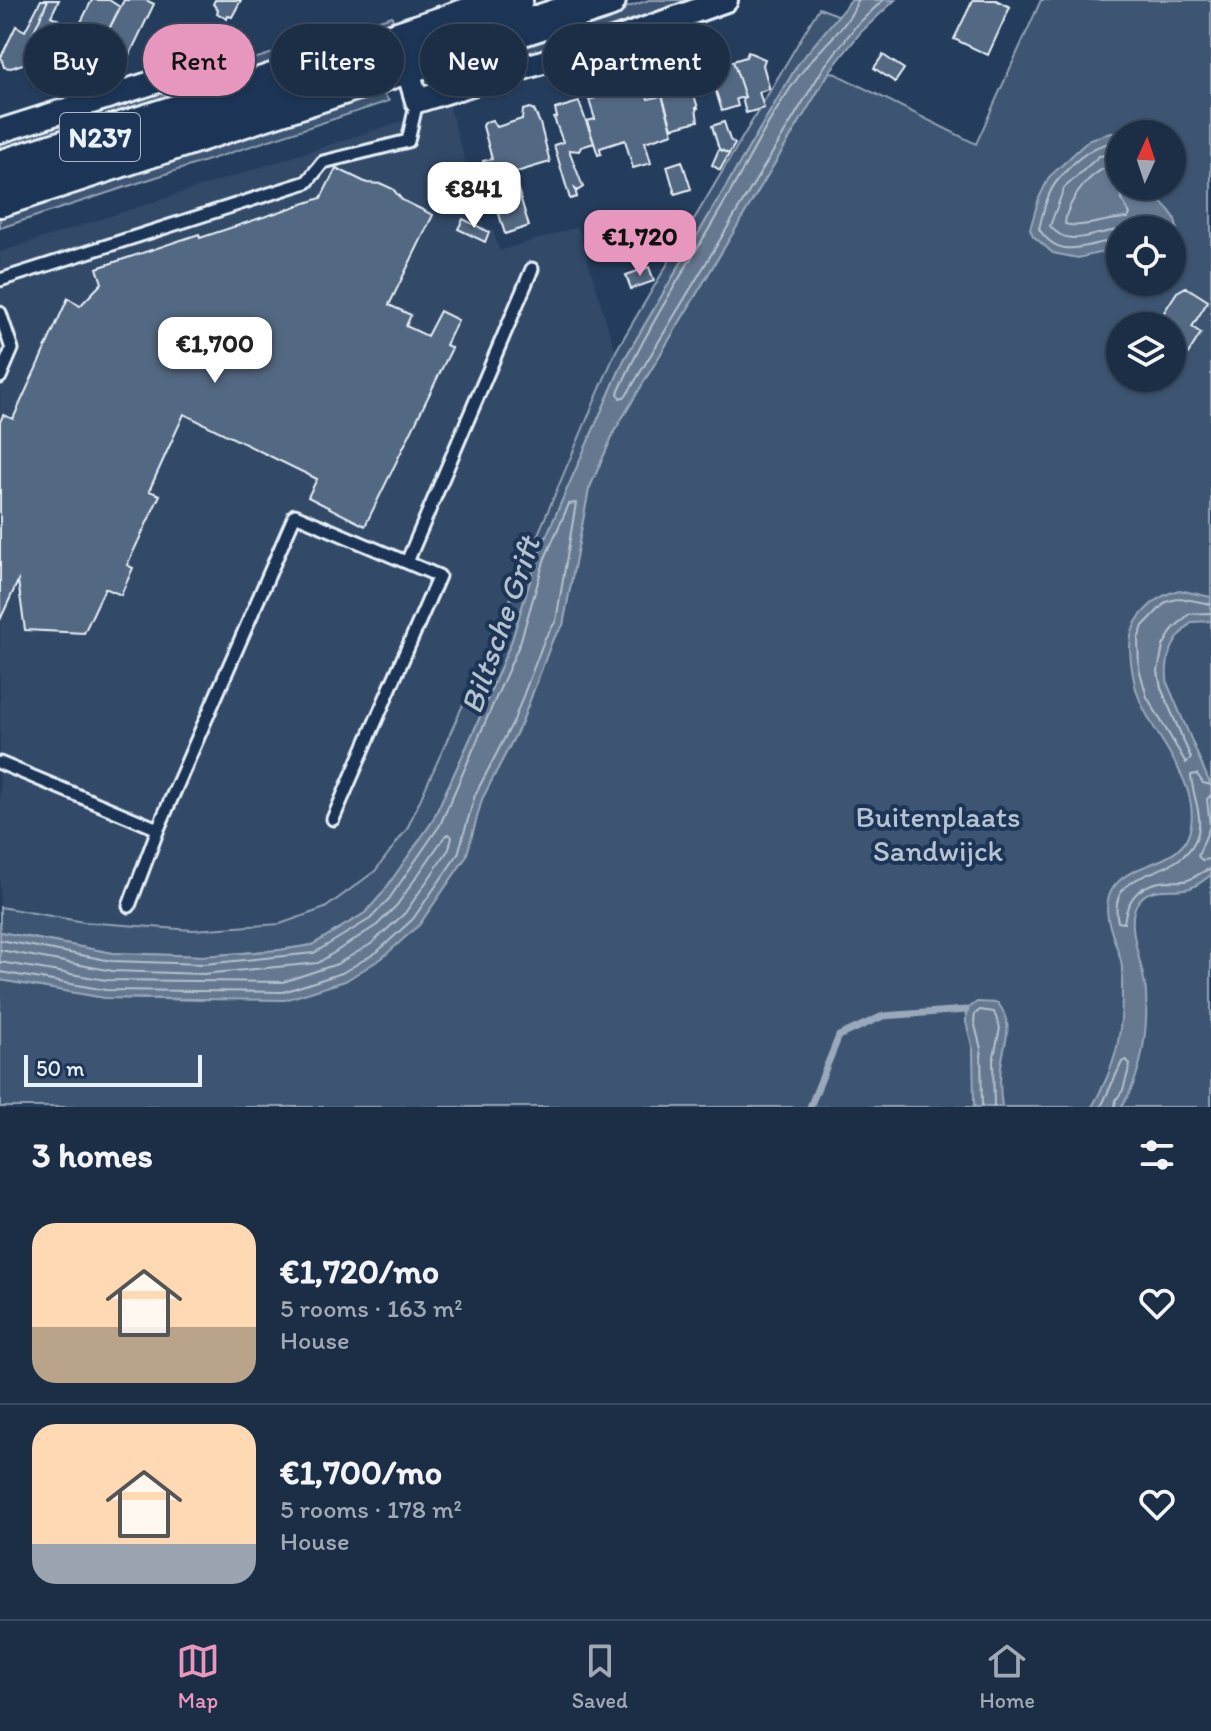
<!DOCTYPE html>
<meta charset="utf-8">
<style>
body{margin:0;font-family:Itim,sans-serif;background:#25364d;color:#f1f3f6;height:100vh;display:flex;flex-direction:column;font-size:30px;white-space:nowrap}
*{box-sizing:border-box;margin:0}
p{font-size:26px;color:#a0a8b3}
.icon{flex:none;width:44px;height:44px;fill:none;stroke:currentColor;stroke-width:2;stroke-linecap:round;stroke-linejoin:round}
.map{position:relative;height:1107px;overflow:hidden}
.panel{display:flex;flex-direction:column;background:#1c2e46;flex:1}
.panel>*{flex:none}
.banner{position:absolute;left:24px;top:24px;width:800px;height:72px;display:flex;gap:16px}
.needle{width:52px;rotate:3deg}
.tools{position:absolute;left:1106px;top:120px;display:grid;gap:16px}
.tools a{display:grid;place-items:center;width:80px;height:80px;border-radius:50%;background:#1c2e46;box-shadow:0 2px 6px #0004,0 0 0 2px #3a4a5f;font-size:40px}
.scale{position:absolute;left:24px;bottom:20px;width:178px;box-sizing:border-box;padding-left:8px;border:4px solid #e8f1f8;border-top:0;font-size:22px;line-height:28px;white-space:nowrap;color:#e8f1f8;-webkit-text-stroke:6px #1d3557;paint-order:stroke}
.price{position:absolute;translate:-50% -68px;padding:0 18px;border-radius:16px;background:#fff;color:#222;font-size:26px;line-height:52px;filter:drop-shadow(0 2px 4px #0008)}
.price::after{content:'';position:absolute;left:50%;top:48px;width:24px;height:18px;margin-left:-12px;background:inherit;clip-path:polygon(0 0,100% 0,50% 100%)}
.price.on{background:#e797bd;color:#111}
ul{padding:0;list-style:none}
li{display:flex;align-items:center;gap:24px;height:200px;padding:0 32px}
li+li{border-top:2px solid #3a4a5f}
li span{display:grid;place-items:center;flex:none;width:224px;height:160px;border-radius:24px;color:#555}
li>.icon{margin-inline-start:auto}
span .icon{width:96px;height:96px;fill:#fffc;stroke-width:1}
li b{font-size:34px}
h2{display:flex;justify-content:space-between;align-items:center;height:96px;padding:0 32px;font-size:34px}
.tag{padding:0 28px;border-radius:36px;background:#1c2e46;box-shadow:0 2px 6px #0004,0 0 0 2px #3a4a5f;font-size:28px;line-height:72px}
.tag.on{background:#e797bd;color:#111}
.tab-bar{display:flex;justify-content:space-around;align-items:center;height:112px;border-top:2px solid #3a4a5f;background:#1c2e46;font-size:22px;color:#a0a8b3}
.tab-bar a{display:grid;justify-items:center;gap:4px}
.tab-bar .on{color:#e797bd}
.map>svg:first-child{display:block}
.built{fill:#334a68}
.green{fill:#3e5472;stroke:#93a2b5;stroke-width:2;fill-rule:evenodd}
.water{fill:#657890;stroke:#99a8ba;stroke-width:2}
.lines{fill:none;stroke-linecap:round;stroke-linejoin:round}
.shore{stroke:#b4c1ce;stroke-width:2}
.stream{stroke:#99a8ba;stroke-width:7}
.building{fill:#536782;stroke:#e8f1f8;stroke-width:2}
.service-casing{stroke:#e8f1f8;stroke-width:17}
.minor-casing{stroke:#e8f1f8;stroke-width:28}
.primary-casing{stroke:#e8f1f8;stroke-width:40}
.service{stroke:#1d3557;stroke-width:11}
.minor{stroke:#1d3557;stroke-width:22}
.primary{stroke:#1d3557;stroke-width:34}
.labels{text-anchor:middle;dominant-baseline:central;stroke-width:8;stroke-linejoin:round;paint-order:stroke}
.shield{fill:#1d3557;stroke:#abb9c8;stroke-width:2}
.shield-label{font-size:28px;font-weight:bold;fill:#e8f1f8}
.park-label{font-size:30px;fill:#b5c2d0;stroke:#1d3557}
.water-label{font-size:32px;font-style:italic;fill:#b4c1ce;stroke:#1d3557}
</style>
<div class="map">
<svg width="1211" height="1107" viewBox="0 0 1211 1107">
<rect width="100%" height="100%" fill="#253d5d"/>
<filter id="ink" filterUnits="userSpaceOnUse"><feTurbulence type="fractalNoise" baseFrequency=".0125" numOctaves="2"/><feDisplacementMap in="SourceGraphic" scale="16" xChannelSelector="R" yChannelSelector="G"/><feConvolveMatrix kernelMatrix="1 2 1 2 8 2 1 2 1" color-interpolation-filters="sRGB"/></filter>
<g filter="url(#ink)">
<path class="built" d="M449 106 484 226 493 231 499 251 578 227 615 351 507 607 407 829 375 871 325 908 280 924 193 930 84 922 0 907V252Z"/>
<path class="green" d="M649 0H693L432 85 436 71Z
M1041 0H1211V1107H0V980L105 998 202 1000 419 925 466 857 482 799 521 724 552 641 563 625 589 489 615 430 830 71 976 144ZM1120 134H1172V186H1120ZM1120 230H1172V282H1120ZM1120 326H1172V378H1120Z
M819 8 840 16 798 64 624 360 538 555 512 640 477 724 432 822 382 894 365 913 312 945 280 950 203 956 113 953 0 932V907L84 922 193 930 280 924 325 908 375 871 407 829 507 607 616 351Z
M392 16 394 28 201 89 193 78Z
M381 90 389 101 0 228V213Z
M154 92 177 98 0 153V141Z"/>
<path class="water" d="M851 0H895L861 32 830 71 615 430 589 489 563 625 552 641 521 724 482 799 466 857 419 925 382 958 345 981 285 1000 105 998 0 980V932L113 953 203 956 280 950 312 945 365 913 382 894 432 822 477 724 512 640 538 555 624 360 798 64Z
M1111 133 1120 135V186H1148C1163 211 1181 208 1176 242L1172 244V230H1120V248L1078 258 1053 253 1033 236 1030 229 1039 198 1049 177 1090 139Z
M1179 590 1211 597V621L1192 622C1173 640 1163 658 1168 685L1211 786V875C1205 879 1197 886 1190 888 1173 893 1150 884 1138 902 1123 922 1145 969 1146 993 1148 1029 1142 1078 1121 1107H1092C1116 1065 1122 1039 1122 991 1122 982 1123 971 1121 961 1116 941 1102 917 1109 896 1124 856 1185 872 1191 825 1198 779 1154 738 1139 698 1133 682 1131 667 1130 650 1130 637 1132 627 1140 616 1152 602 1161 595 1179 590Z
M977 1002 998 1003C1014 1025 1006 1036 1002 1060 999 1075 1000 1092 1002 1107H975L974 1103 973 1050 966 1022V1010Z"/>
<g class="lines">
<path class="shore" d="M857 0C854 21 818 50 805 68 773 109 749 160 723 205 687 267 647 327 618 393L620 398 626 396 824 67 855 27 883 0
M1120 143C1096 140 1072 163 1057 181 1047 193 1043 213 1039 229 1062 264 1088 241 1120 240
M1120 153 1099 156 1064 188 1050 226C1069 250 1095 231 1120 230
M1120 165C1095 163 1066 201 1065 224 1081 229 1108 218 1128 218L1130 214 1122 200 1120 186
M1211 604 1180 598 1166 602 1143 626 1138 639 1139 668 1147 697 1186 763 1191 758 1161 688 1158 671 1163 646 1173 629 1189 614 1211 613
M1211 785 1203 783 1197 774 1191 775C1192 797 1206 818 1195 841 1176 882 1105 865 1118 922L1124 923C1127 896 1142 882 1169 881 1176 881 1183 882 1188 880 1197 877 1202 870 1211 869
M1211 795 1207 799 1210 826 1198 856 1202 860 1211 859
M0 940 112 961 204 964 314 953 370 919 389 899 440 825 520 643 545 558 569 504 576 503 556 621 545 638 514 720 475 795 458 854 413 919 377 952 342 973 283 992 106 990 0 972
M0 950 113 971 203 974 318 963 377 925 397 905 445 836 449 834 452 837 449 849 405 913 371 944 337 964 283 982 106 980 0 962
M982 1107 981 1049 974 1021 975 1014 980 1010 994 1012 1000 1028 993 1061 994 1107
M1101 1107 1122 1062 1127 1060 1130 1065 1123 1090 1116 1100 1115 1107"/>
<path class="stream" d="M810 1107 839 1036 883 1016 966 1010"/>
</g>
<path class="building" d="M41 0H48L25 51 29 62 11 68 4 67 1 57 16 26 25 31Z
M48 0H59L51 16 61 21 50 44 52 50 47 56 29 62 25 51Z
M92 0H109L120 7 103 41 78 28Z
M124 0H146L154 4 130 54 103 41Z
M215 0H241L232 17 228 16 227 19 217 13 218 10 213 4Z
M973 0H996L1010 7 988 55 954 39Z
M748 52 765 59 763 65 769 87V89L759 92 764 108 746 113 742 98 745 97 733 61 746 57Z
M883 55 904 69 895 82 874 68Z
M722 61 723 64 733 61 745 97 736 99 738 106 722 111 708 65Z
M681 74 686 80 689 79 698 108H696L698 121 672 128 660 88 674 84 675 76Z
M643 83 648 99 662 96 673 133 645 142 651 163 633 168 625 140 600 148 601 154 598 155 587 121 595 119 589 100Z
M579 102 594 143 581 147 579 151 569 150 583 187 577 191 575 189 577 197 570 199 554 145 563 142 554 118 557 117 555 109Z
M530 108 534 110 540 123 550 162 513 173 529 226 505 234 483 161 492 159 483 126 485 122 492 120 497 127 522 119 523 110Z
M724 122 730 140 735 144 729 154 719 149 712 126Z
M719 149 729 154 720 170 712 165Z
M682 161 691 189 675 194 667 166Z
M336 168 367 183 382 184 393 189 402 200 433 215 389 305 411 315 406 326 427 336 440 311 458 320 446 345 452 348 365 526 308 497 317 479 184 414 149 491 160 495 127 565 133 568 121 595 105 588 84 633 25 630 18 581 0 620V422L3 415 13 419 68 298 80 306 102 283 97 268 199 234 200 238 321 198Z
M463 219 489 232 485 242 458 229Z
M677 223 684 226 680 233 683 235 673 257 664 253Z
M649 267 654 281 631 289 626 275Z
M1186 287 1208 301 1192 327 1201 333 1179 368 1172 364V326H1155L1177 292Z"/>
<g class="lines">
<defs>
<path id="service" d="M0 280 307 182 323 162 408 141 417 101
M0 313 12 349 0 377
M407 562 532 269
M0 763 158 829
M129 906 158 829 295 515 439 576 333 819"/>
<path id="minor" d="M407 67 417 101 620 38 726 0
M0 131 177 75 201 105"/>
<path id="primary" d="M0 168 201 105 515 0
M0 199 608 0"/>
</defs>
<use href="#service" class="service-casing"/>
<use href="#minor" class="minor-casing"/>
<use href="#primary" class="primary-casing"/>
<use href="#service" class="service"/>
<use href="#minor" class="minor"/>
<use href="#primary" class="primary"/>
</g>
</g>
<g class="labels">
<rect class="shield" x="60" y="113" width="80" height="48" rx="6"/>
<g class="shield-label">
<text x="100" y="137">N237</text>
</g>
<g class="park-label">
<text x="938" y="816">Buitenplaats<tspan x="938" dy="34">Sandwijck</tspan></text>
</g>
<g class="water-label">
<text transform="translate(500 625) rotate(-71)">Biltsche Grift</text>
</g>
</g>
</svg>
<div class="tools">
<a><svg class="needle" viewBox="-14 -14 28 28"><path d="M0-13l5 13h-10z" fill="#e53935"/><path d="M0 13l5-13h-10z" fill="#a0a8b3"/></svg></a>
<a><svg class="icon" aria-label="locate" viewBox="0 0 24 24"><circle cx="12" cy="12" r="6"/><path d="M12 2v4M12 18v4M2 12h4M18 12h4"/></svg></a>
<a><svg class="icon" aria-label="layers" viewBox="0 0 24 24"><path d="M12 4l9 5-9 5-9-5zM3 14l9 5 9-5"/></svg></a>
</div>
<div class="scale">50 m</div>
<b class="price" style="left:474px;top:230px">€841</b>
<b class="price on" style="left:640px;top:278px">€1,720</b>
<b class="price" style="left:215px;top:385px">€1,700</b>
<div class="banner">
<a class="tag">Buy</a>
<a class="tag on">Rent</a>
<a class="tag">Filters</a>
<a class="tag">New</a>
<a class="tag">Apartment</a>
</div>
</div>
<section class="panel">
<h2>3 homes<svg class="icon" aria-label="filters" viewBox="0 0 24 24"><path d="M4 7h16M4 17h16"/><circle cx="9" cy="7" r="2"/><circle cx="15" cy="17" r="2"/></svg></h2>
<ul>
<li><span style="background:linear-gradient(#ffd9b3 65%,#b9a48a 0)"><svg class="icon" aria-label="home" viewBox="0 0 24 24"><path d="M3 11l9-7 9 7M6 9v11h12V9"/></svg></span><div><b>€1,720/mo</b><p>5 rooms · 163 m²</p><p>House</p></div><svg class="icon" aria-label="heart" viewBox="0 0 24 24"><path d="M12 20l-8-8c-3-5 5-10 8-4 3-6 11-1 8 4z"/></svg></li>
<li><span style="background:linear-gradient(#ffd9b3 75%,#9aa5b1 0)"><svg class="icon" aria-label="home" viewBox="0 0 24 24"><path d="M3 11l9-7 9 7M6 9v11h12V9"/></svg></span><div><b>€1,700/mo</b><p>5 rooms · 178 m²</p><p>House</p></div><svg class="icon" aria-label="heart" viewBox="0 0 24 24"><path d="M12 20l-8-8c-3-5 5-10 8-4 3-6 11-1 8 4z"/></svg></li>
</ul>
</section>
<nav class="tab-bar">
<a class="on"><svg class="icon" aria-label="map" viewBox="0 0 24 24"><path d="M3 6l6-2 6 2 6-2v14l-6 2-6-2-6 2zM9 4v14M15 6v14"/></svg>Map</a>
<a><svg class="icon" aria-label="saved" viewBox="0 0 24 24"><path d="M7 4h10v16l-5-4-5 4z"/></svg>Saved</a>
<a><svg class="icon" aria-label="home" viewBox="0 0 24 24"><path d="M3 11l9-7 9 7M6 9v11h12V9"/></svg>Home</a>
</nav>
